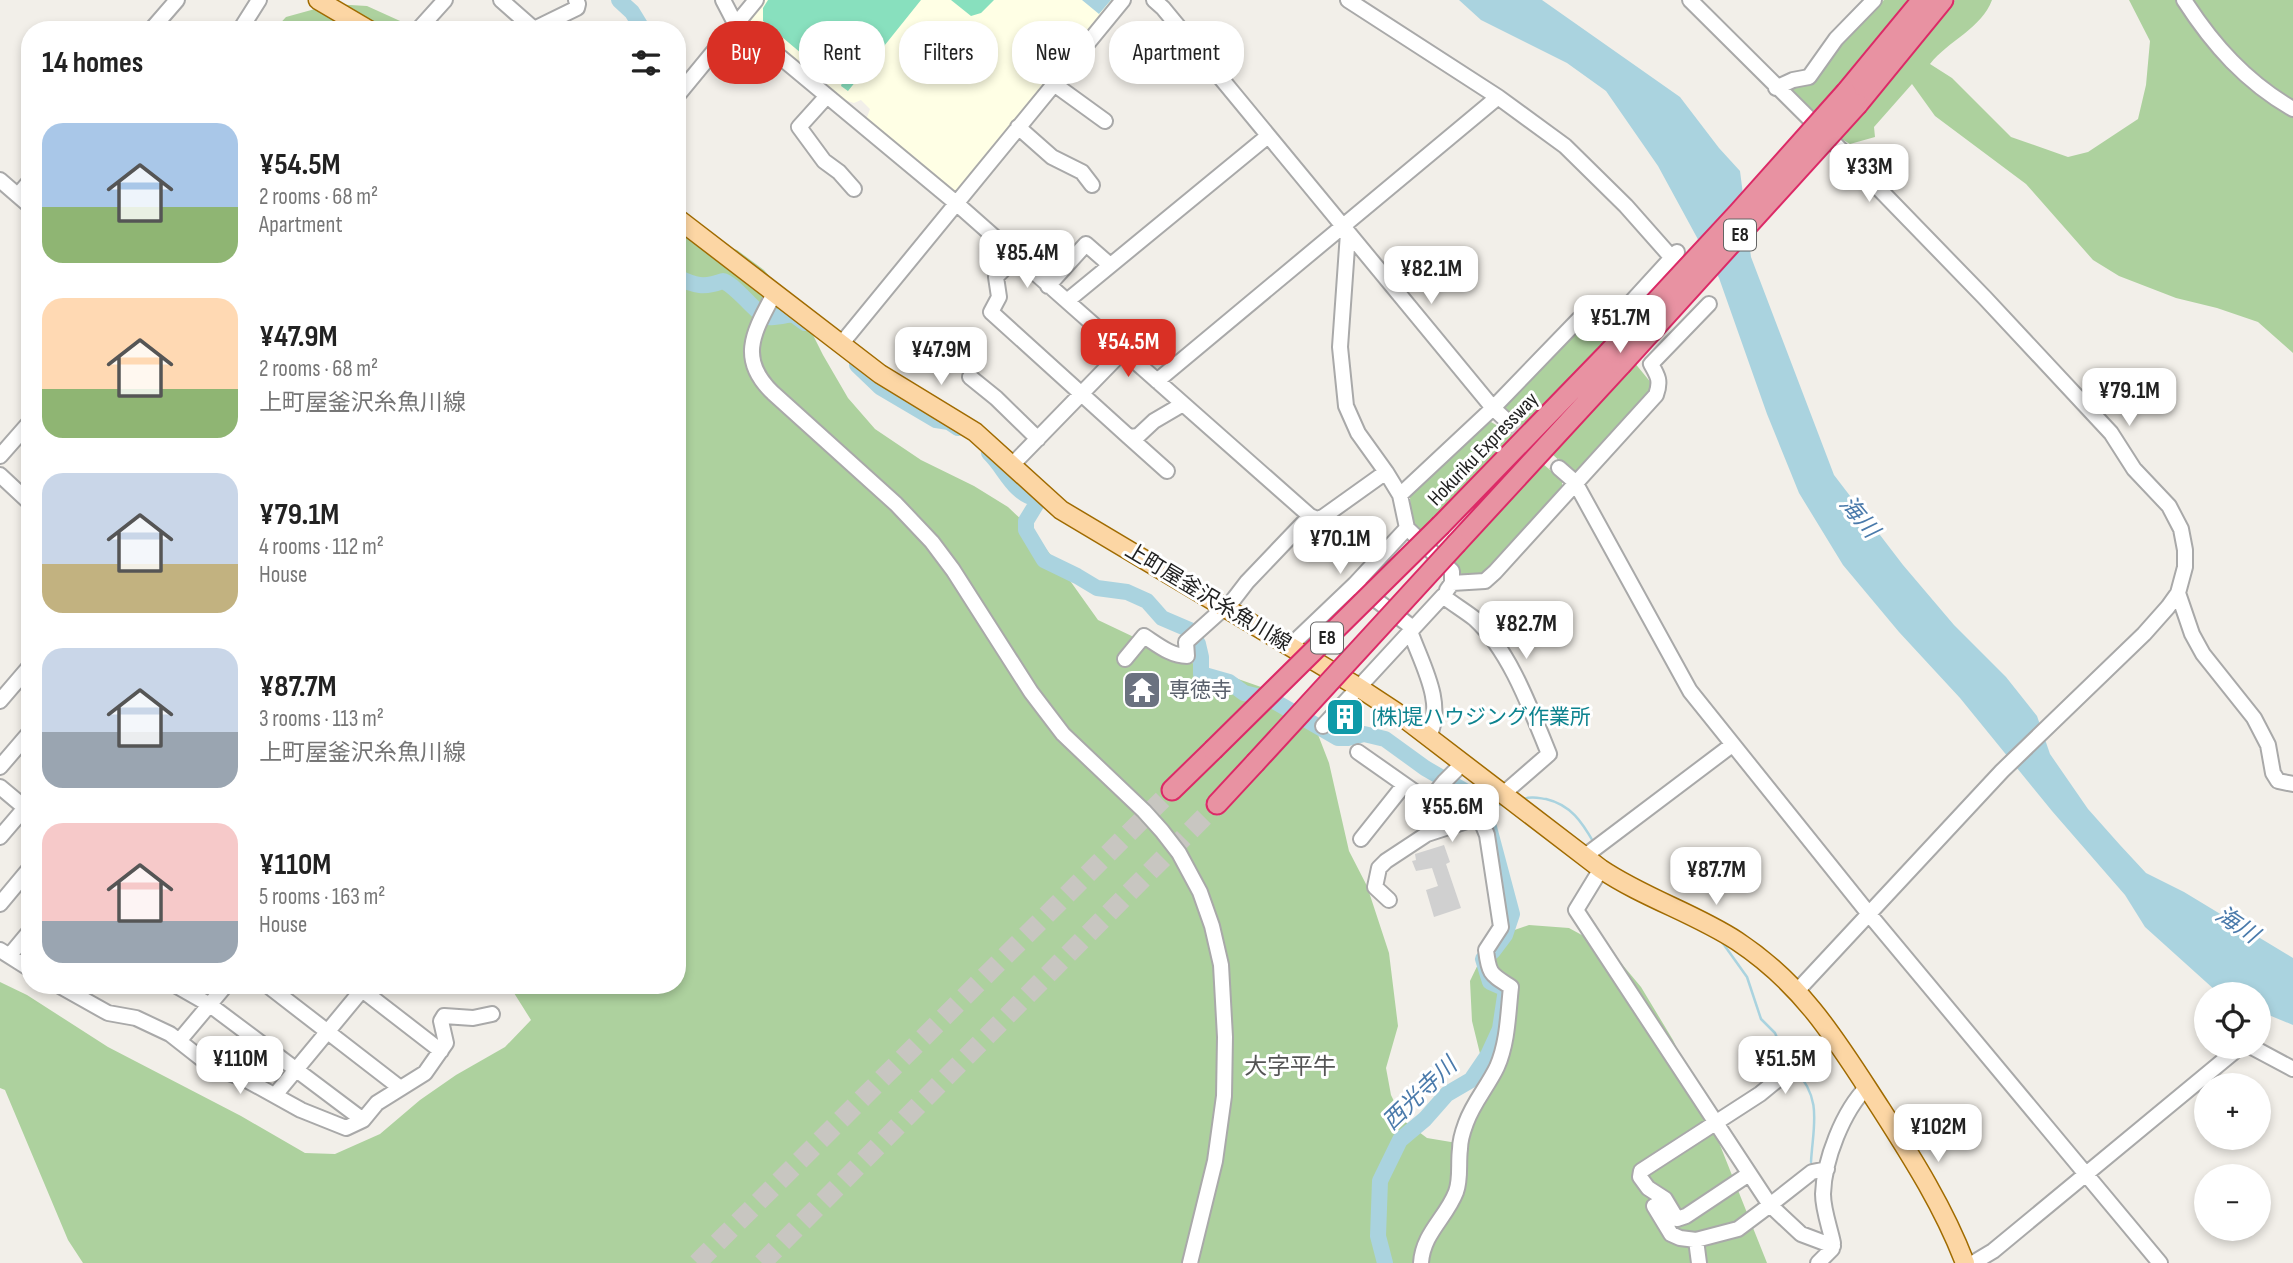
<!DOCTYPE html>
<meta charset="utf-8">
<style>
body{margin:0;font-family:"Sofia Sans Condensed","Noto Sans JP",sans-serif;background:#f2f2f2;color:#222;height:100vh;display:flex;flex-direction:column;font-size:26px;white-space:nowrap}
*{box-sizing:border-box;margin:0}
p{font-size:23px;color:#767676}
.icon{flex:none;width:38px;height:38px;fill:none;stroke:currentColor;stroke-width:2;stroke-linecap:round;stroke-linejoin:round}
.map{position:relative;flex:1;overflow:hidden}
.sheet{position:absolute;left:21px;top:21px;width:665px;height:973px;display:flex;flex-direction:column;background:#fff;border-radius:28px;box-shadow:0 4px 10px #0003}
.sheet>*{flex:none}
.top-card{position:absolute;left:707px;top:21px;width:665px;height:63px;display:flex;gap:14px}
.buttons{position:absolute;left:2194px;top:982px;display:grid;gap:14px}
.buttons a{display:grid;place-items:center;width:77px;height:77px;border-radius:50%;background:#fff;box-shadow:0 4px 10px #0003;font-size:35px}
.price{position:absolute;translate:-50% -60px;padding:0 16px;border-radius:14px;background:#fff;color:#222;font-size:23px;line-height:46px;filter:drop-shadow(0 2px 4px #0008)}
.price::after{content:'';position:absolute;left:50%;top:42px;width:21px;height:16px;margin-left:-10px;background:inherit;clip-path:polygon(0 0,100% 0,50% 100%)}
.price.selected{background:#d93025;color:#fff}
ul{padding:0;list-style:none}
li{display:flex;align-items:center;gap:21px;height:175px;padding:0 21px}
li span{display:grid;place-items:center;flex:none;width:196px;height:140px;border-radius:21px;color:#555}
li>.icon{margin-inline-start:auto}
span .icon{width:84px;height:84px;fill:#fffc;stroke-width:1}
li b{font-size:30px}
h2{display:flex;justify-content:space-between;align-items:center;height:84px;padding:0 21px;font-size:30px}
.tag{padding:0 24px;border-radius:28px;background:#fff;box-shadow:0 4px 10px #0003;font-size:24px;line-height:63px}
.tag.selected{background:#d93025;color:#fff}
.map>svg:first-child{display:block}
.education{fill:#ffffe5}
.religious{fill:#d0d0d0}
.forest{fill:#add19e}
.pitch{fill:#88e0be}
.water{fill:#aad3df}
.lines{fill:none;stroke-linecap:round;stroke-linejoin:round}
.stream{stroke:#aad3df;stroke-width:2.5}
.river{stroke:#aad3df;stroke-width:16}
.minor-tunnel{stroke:#c8c6c1;stroke-width:14;stroke-dasharray:14 7;stroke-linecap:butt}
.highway-tunnel{stroke:#c8c6c1;stroke-width:19;stroke-dasharray:19 10;stroke-linecap:butt}
.minor-casing{stroke:#a9a9a9;stroke-width:18}
.major-casing{stroke:#a06b00;stroke-width:21}
.highway-casing{stroke:#dc2a67;stroke-width:23}
.minor{stroke:#fff;stroke-width:14}
.major{stroke:#fcd6a4;stroke-width:18}
.highway{stroke:#e892a2;stroke-width:19}
.highway-bridge-casing{stroke:#dc2a67;stroke-width:23;stroke-linecap:butt}
.highway-bridge{stroke:#e892a2;stroke-width:19}
.labels{text-anchor:middle;dominant-baseline:central;stroke-width:6;stroke-linejoin:round;paint-order:stroke}
.shield{fill:#fff;stroke:#646464;stroke-width:2}
.shield-label{font-size:19px;font-weight:bold;fill:#222}
.street-label{font-size:21px;fill:#222;stroke:#fff}
.worship-label{font-size:21px;fill:#5b616d;stroke:#fff;text-anchor:start}
.culture-label{font-size:21px;fill:#0d838f;stroke:#fff;text-anchor:start}
.water-label{font-size:23px;font-style:italic;fill:#4a7aab;stroke:#fff}
.neighbourhood-label{font-size:23px;fill:#555;stroke:#fff}
</style>
<div class="map">
<svg width="2293" height="1263" viewBox="0 0 2293 1263">
<rect width="100%" height="100%" fill="#f2efe9"/>
<path class="education" d="M761 0H1120L959 194 953 192 866 120 870 109 861 100 854 103 842 99 749 23V14Z"/>
<path class="religious" d="M1444 845 1450 862 1446 864 1461 908 1434 917 1426 890 1438 886 1432 868 1416 871 1412 861 1416 860 1415 854Z"/>
<path class="forest" d="M1884 0H1908L1826 106 1814 111 1789 89 1810 82 1821 71 1847 36Z
M1955 0H1992C1982 28 1948 41 1930 64L1952 78 2011 137 2068 157 2088 152 2138 119 2146 85 2150 41 2129 0H2293V353L2258 322 2217 308 2176 298 2119 276 2093 260 2026 184 1935 116 1912 84 1874 127 1875 137 1850 144 1840 138Z
M333 4 367 6 420 30H274L286 17Z
M677 231 737 250 764 270 803 315 823 355 848 398 875 429 921 460 974 486 1008 507 1028 526 1061 568 1098 620 1178 658 1261 687 1294 706 1317 732 1329 763 1349 851 1367 886 1389 953 1398 1026 1386 1068 1391 1095 1403 1120 1427 1138 1457 1143 1483 1101 1484 1070 1472 1021 1470 981 1482 956 1500 935 1529 925 1569 928 1611 951 1641 987 1673 1040 1704 1105 1767 1263H83L68 1240 5 1090 0 1088V982L27 995 108 1047 241 1116 305 1153 335 1154 380 1134 420 1100 456 1075 505 1047 531 1020 509 985H677Z
M1593 324 1606 330 1611 335 1586 367 1525 429 1505 411V404L1578 328Z
M1634 362 1652 384 1651 393 1581 469 1572 472 1552 454Z
M1491 422 1518 438 1424 532H1419L1411 518 1410 497 1479 427Z
M1543 464 1562 480V491L1483 577H1470L1459 573 1454 560Z"/>
<path class="pitch" d="M768 0H921L848 91 841 86 842 83 817 62 814 64 763 21V8Z
M951 0H994L981 13 971 16Z"/>
<path class="water" d="M1082 0H1111L1099 14Z
M1459 0H1542L1680 97 1719 148 1740 171 1751 257 1834 475 1903 565 1954 625 2006 677 2037 716 2050 754 2088 809 2120 845 2146 873 2184 892 2293 958V1025L2259 1011V994H2222L2216 991 2145 927 2125 895 2052 811 1960 698 1899 632 1843 565 1799 493 1767 414 1719 278 1658 166 1606 91 1567 63 1481 20Z"/>
<g class="lines">
<path class="stream" d="M1524 799C1531 796 1538 798 1546 799 1571 805 1582 822 1594 843
M1490 804 1504 805
M1722 942 1747 977 1761 1019 1775 1033 1788 1063
M1795 1070C1823 1099 1813 1126 1811 1162"/>
<path class="river" d="M619 0 632 12 643 30
M677 277C695 286 704 288 723 281 740 288 754 314 769 317 776 318 786 315 793 314L805 323
M857 365 880 387 936 420 949 422 958 428
M989 453C1005 468 1013 494 1037 499V503L1026 521V530L1044 560 1077 576 1097 588 1127 592 1147 601 1162 618 1190 630 1198 644 1201 657V674L1229 682 1244 693 1272 700 1338 738H1348L1364 734 1385 739 1425 768 1482 801 1512 914 1505 935 1493 951 1483 959 1490 982 1506 989 1500 1029 1488 1055 1471 1080 1447 1094 1425 1119 1400 1140 1380 1181 1378 1236 1385 1263"/>
<path class="minor-tunnel" d="M1507 421 1559 468"/>
<path class="highway-tunnel" d="M697 1263 1172 790
M762 1263 1217 804"/>
<defs>
<path id="minor" d="M501 0 534 29 577 8 578 4 576 0
M723 0 736 25
M1154 0 1163 8 1493 408 1507 421
M1348 0 1498 97 1565 146 1626 206 1672 258
M1690 0 1851 160 1985 298 2111 433 2134 469 2169 506 2181 529 2185 550V567L2178 593 2168 607 2144 634 2002 771 1797 991
M2184 0C2213 45 2246 82 2293 109
M738 22 956 203 1310 516 1317 519 1323 517 1386 472 1400 495 1407 528 1355 584 1413 628
M151 30 177 0
M240 30 259 0
M418 30 445 0
M1054 84 1105 121
M1776 88 1793 80 1809 77 1836 39 1874 0
M677 96 756 0
M827 96 799 127 824 161 839 172 854 189
M1018 127 1052 157 1082 172 1092 185
M0 180 30 206
M18 195 30 181
M1348 233 1340 347 1346 406 1358 433 1386 472
M1016 257 996 277 999 297 991 312 1129 437 1138 436 1154 421 1183 404
M1048 286 1086 244 1110 265
M775 292C755 330 736 358 773 393L896 504 932 542 953 570 1031 692 1063 734 1144 811 1162 831 1179 853 1200 892 1212 926 1221 965 1225 1037 1224 1096 1215 1161 1190 1263
M1067 301 1268 136
M842 343 1123 0
M970 377 996 398 1038 439
M1157 381 1498 97
M1129 437 1167 471
M0 456 30 422
M1012 465 1123 351
M1559 468 1575 482 1690 691 1869 914 2160 1263
M0 475 30 503
M1400 495 1493 408 1579 319C1593 314 1601 315 1613 322L1677 252
M1407 528 1452 571V583L1447 590
M1452 583 1485 581 1495 572 1656 395C1661 381 1658 376 1651 364L1709 304
M2178 593 2192 634 2203 654 2254 718 2268 745 2273 773 2278 781 2293 784
M1227 608 1247 582 1310 516
M1410 631C1422 665 1445 702 1429 737
M1290 646 1355 584
M1125 659 1144 636C1158 645 1171 656 1187 656L1186 642 1225 607
M0 701 30 666
M1323 726 1443 596C1453 604 1465 611 1475 619 1510 651 1531 710 1549 754L1503 794
M1358 752 1459 823
M0 767 30 732
M0 787 30 812
M1428 802 1445 781 1463 763
M0 837 30 802
M1361 839 1404 785
M1585 856 1732 745
M1601 869 1576 910 1770 1205 1812 1172 1827 1169
M1389 900 1375 887 1379 868 1386 861 1427 834 1473 819 1496 788
M0 904 30 868
M0 950 30 969
M10 955 30 931
M58 985 108 1013 136 1018 170 1034 212 1067 243 1078 301 1110 346 1128 363 1120 377 1103 425 1073 446 1043 441 1021 444 1016 473 1018 492 1014
M175 985 210 1005 363 1120
M267 985 399 1087
M357 986 441 1051
M179 1041 226 985
M2250 1046 2293 1069
M275 1095 362 990
M1749 1174 1686 1216 1677 1219 1665 1199 1648 1188 1640 1177 1641 1171 1760 1094 1797 1064 1835 1038
M1654 1206 1671 1234 1680 1238 1696 1240 1738 1229 1770 1205 1801 1234 1833 1246
M1696 1240 1699 1263
M1421 1263C1423 1233 1446 1218 1456 1192 1461 1179 1458 1163 1460 1149 1460 1141 1463 1131 1466 1123 1473 1103 1488 1086 1497 1067 1508 1042 1508 1013 1511 987 1491 974 1489 975 1486 950L1501 927 1487 835 1478 813
M1818 1263 1832 1249 1833 1243C1830 1228 1823 1210 1823 1194 1824 1160 1843 1111 1867 1087
M1973 1263 1993 1251 2241 1046"/>
<path id="major" d="M318 0 369 30
M677 218 880 374 975 432 1061 510 1358 687 1396 712 1601 869C1644 898 1694 913 1737 941 1805 986 1838 1043 1881 1109 1913 1159 1944 1208 1965 1263"/>
<path id="highway" d="M1846 92 1922 0
M1858 104 1943 0
M1441 525 1609 352
M1457 543 1621 365
M1172 790 1213 750
M1217 804 1255 763"/>
</defs>
<use href="#minor" class="minor-casing"/>
<use href="#major" class="major-casing"/>
<use href="#highway" class="highway-casing"/>
<use href="#minor" class="minor"/>
<use href="#major" class="major"/>
<use href="#highway" class="highway"/>
<defs>
<path id="highway-bridge" d="M1609 352 1738 213 1846 92
M1621 365 1858 104
M1213 750 1441 525
M1255 763 1457 543"/>
</defs>
<use href="#highway-bridge" class="highway-bridge-casing"/>
<use href="#highway-bridge" class="highway-bridge"/>
</g>
<defs>
<symbol id="temple-square" viewBox="-11 -11 22 22"><rect x="-9" y="-9" width="18" height="18" rx="4" fill="#6b7280" stroke="#fff"/><path d="M0-6L5-2H3V0L6.5 2.5H4V6H1.5V3h-3V6H-4V2.5H-6.5L-3 0V-2H-5Z" fill="#fff"/></symbol>
<symbol id="building-square" viewBox="-11 -11 22 22"><rect x="-9" y="-9" width="18" height="18" rx="4" fill="#0f9aa8" stroke="#fff"/><path d="M-4-6H4V6H1V3H-1V6H-4ZM-2.5-4.3h1.7v1.8h-1.7ZM.8-4.3h1.7v1.8H.8ZM-2.5-1h1.7V.8h-1.7ZM.8-1h1.7V.8H.8Z" fill="#fff"/></symbol>
</defs>
<g fill-rule="evenodd">
<use href="#temple-square" x="1120" y="668" width="44" height="44"/>
<use href="#building-square" x="1323" y="695" width="44" height="44"/>
</g>
<g class="labels">
<g class="shield">
<rect x="1724" y="219.5" width="32" height="31" rx="5"/>
<rect x="1311" y="622.5" width="32" height="31" rx="5"/>
</g>
<g class="shield-label">
<text x="1740" y="235">E8</text>
<text x="1327" y="638">E8</text>
</g>
<g class="street-label">
<text transform="translate(1483 449) rotate(-46)">Hokuriku Expressway</text>
<text transform="translate(1208 597) rotate(31)">上町屋釜沢糸魚川線</text>
</g>
<g class="worship-label">
<text x="1169" y="690">専徳寺</text>
</g>
<g class="culture-label">
<text x="1372" y="717">(株)堤ハウジング作業所</text>
</g>
<g class="water-label">
<text transform="translate(1859 517) rotate(50)">海川</text>
<text transform="translate(2237 925) rotate(34)">海川</text>
<text transform="translate(1420 1094) rotate(-44)">西光寺川</text>
</g>
<g class="neighbourhood-label">
<text x="1290" y="1067">大字平牛</text>
</g>
</g>
</svg>
<div class="buttons">
<a><svg class="icon" aria-label="locate" viewBox="0 0 24 24"><circle cx="12" cy="12" r="6"/><path d="M12 2v4M12 18v4M2 12h4M18 12h4"/></svg></a>
<a>+</a>
<a>−</a>
</div>
<b class="price" style="left:1869px;top:204px">¥33M</b>
<b class="price" style="left:1027px;top:290px">¥85.4M</b>
<b class="price" style="left:1431px;top:306px">¥82.1M</b>
<b class="price" style="left:1620px;top:355px">¥51.7M</b>
<b class="price selected" style="left:1128px;top:379px">¥54.5M</b>
<b class="price" style="left:941px;top:387px">¥47.9M</b>
<b class="price" style="left:2129px;top:428px">¥79.1M</b>
<b class="price" style="left:1340px;top:576px">¥70.1M</b>
<b class="price" style="left:1526px;top:661px">¥82.7M</b>
<b class="price" style="left:1452px;top:844px">¥55.6M</b>
<b class="price" style="left:1716px;top:907px">¥87.7M</b>
<b class="price" style="left:240px;top:1096px">¥110M</b>
<b class="price" style="left:1785px;top:1096px">¥51.5M</b>
<b class="price" style="left:1938px;top:1164px">¥102M</b>
<div class="top-card">
<a class="tag selected">Buy</a>
<a class="tag">Rent</a>
<a class="tag">Filters</a>
<a class="tag">New</a>
<a class="tag">Apartment</a>
</div>
<section class="sheet">
<h2>14 homes<svg class="icon" aria-label="filters" viewBox="0 0 24 24"><path d="M4 7h16M4 17h16"/><circle cx="9" cy="7" r="2"/><circle cx="15" cy="17" r="2"/></svg></h2>
<ul>
<li><span style="background:linear-gradient(#a9c7e8 60%,#8fb573 0)"><svg class="icon" aria-label="home" viewBox="0 0 24 24"><path d="M3 11l9-7 9 7M6 9v11h12V9"/></svg></span><div><b>¥54.5M</b><p>2 rooms · 68 m²</p><p>Apartment</p></div></li>
<li><span style="background:linear-gradient(#ffd9b3 65%,#8fb573 0)"><svg class="icon" aria-label="home" viewBox="0 0 24 24"><path d="M3 11l9-7 9 7M6 9v11h12V9"/></svg></span><div><b>¥47.9M</b><p>2 rooms · 68 m²</p><p>上町屋釜沢糸魚川線</p></div></li>
<li><span style="background:linear-gradient(#c9d6e8 65%,#c2b280 0)"><svg class="icon" aria-label="home" viewBox="0 0 24 24"><path d="M3 11l9-7 9 7M6 9v11h12V9"/></svg></span><div><b>¥79.1M</b><p>4 rooms · 112 m²</p><p>House</p></div></li>
<li><span style="background:linear-gradient(#c9d6e8 60%,#9aa5b1 0)"><svg class="icon" aria-label="home" viewBox="0 0 24 24"><path d="M3 11l9-7 9 7M6 9v11h12V9"/></svg></span><div><b>¥87.7M</b><p>3 rooms · 113 m²</p><p>上町屋釜沢糸魚川線</p></div></li>
<li><span style="background:linear-gradient(#f6c9c9 70%,#9aa5b1 0)"><svg class="icon" aria-label="home" viewBox="0 0 24 24"><path d="M3 11l9-7 9 7M6 9v11h12V9"/></svg></span><div><b>¥110M</b><p>5 rooms · 163 m²</p><p>House</p></div></li>
</ul>
</section>
</div>
